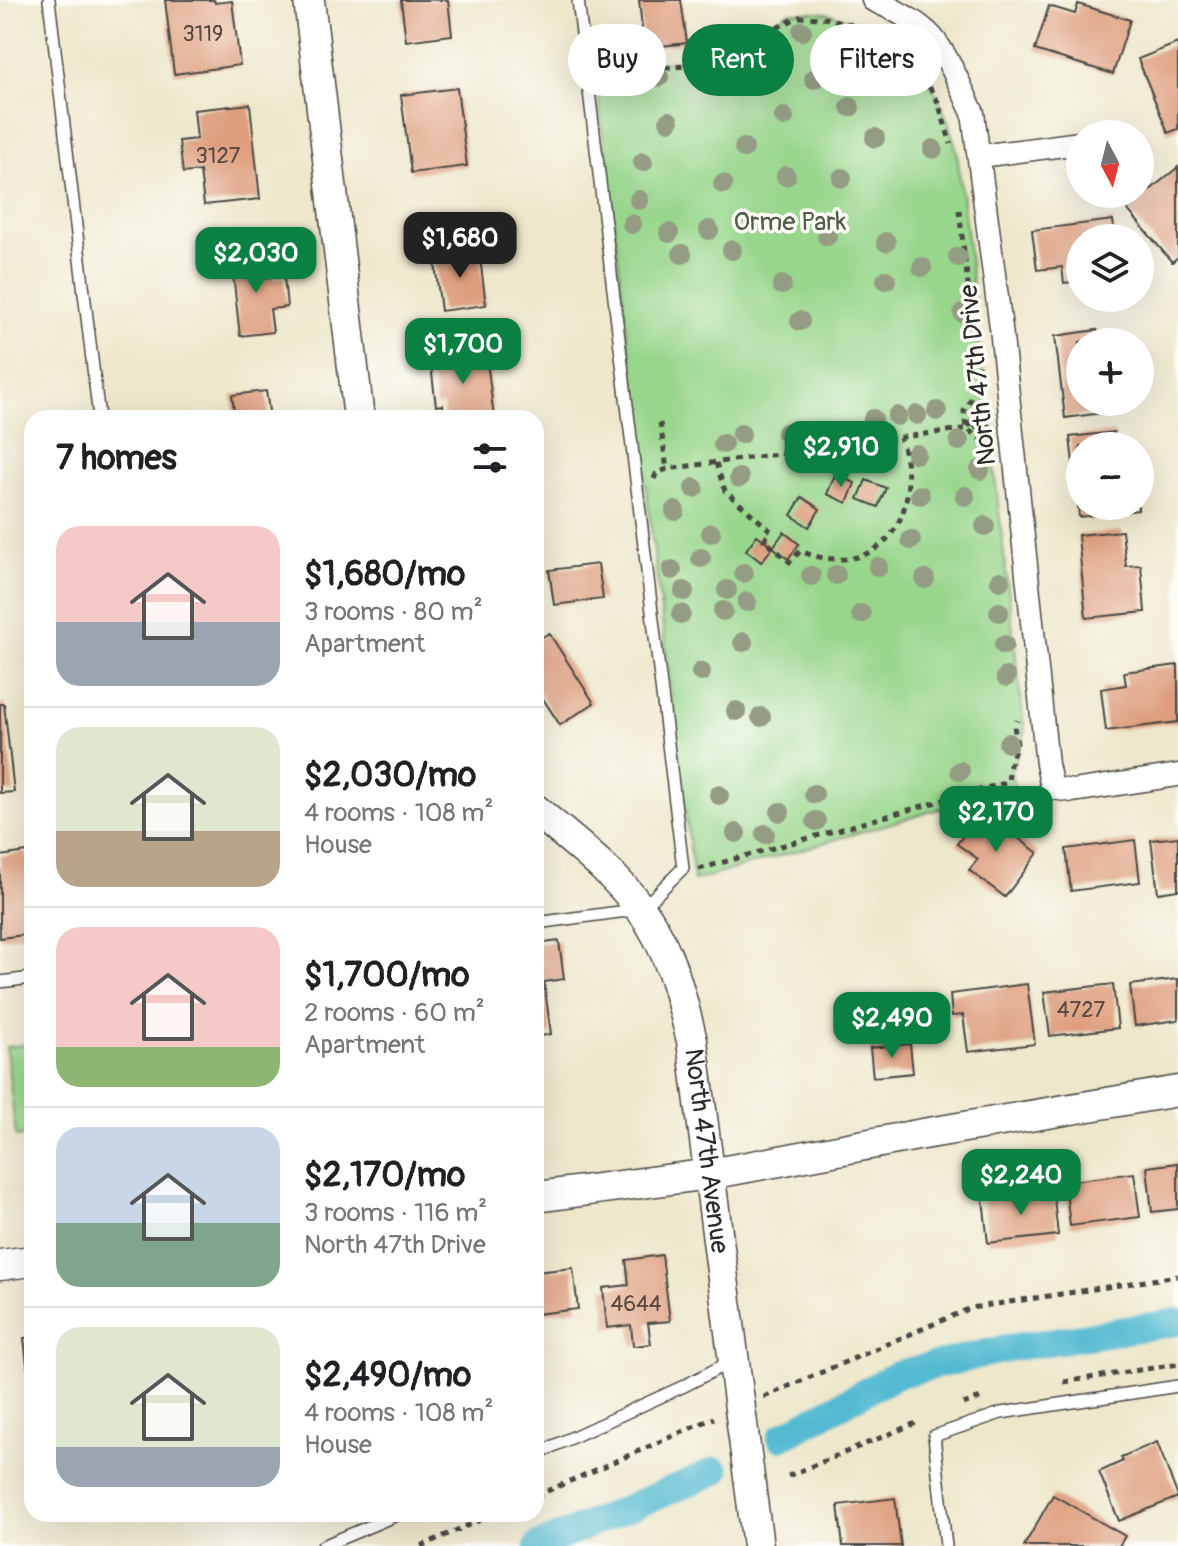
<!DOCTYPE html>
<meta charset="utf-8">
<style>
body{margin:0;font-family:Pangolin,sans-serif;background:#f6f6f6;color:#202124;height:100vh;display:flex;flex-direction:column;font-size:30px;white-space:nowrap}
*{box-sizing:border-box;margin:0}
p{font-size:26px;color:#757577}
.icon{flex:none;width:44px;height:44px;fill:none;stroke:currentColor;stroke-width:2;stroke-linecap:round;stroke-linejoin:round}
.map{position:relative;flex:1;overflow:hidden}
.side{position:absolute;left:24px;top:410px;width:520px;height:1112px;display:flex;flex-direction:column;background:#fff;border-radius:24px;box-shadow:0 8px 32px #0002}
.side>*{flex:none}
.guide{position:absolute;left:568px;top:24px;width:490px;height:72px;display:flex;gap:16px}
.needle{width:52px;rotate:173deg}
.controls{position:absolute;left:1066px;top:120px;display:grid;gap:16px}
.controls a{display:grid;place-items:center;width:88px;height:88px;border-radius:50%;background:#fff;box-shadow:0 8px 32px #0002;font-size:40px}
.price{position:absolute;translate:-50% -68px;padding:0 18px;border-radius:16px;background:#0b8043;color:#fff;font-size:26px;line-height:52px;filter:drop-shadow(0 2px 4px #0008)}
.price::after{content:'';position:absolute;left:50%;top:48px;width:24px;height:18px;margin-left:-12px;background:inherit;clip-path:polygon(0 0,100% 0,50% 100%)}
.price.active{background:#222;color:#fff}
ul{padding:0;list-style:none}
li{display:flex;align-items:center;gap:24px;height:200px;padding:0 32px}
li+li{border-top:2px solid #e0e0e0}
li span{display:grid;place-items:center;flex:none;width:224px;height:160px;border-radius:24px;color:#555}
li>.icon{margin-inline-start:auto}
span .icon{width:96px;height:96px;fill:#fffc;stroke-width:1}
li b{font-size:34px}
h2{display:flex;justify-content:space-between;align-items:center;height:96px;padding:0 32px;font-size:34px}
.chip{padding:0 28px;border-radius:36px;background:#fff;box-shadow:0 8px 32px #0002;font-size:28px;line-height:72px}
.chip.active{background:#0b8043;color:#fff}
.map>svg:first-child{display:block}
.green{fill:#98d68c;stroke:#62805c;stroke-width:2}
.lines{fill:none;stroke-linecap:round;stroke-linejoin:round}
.canal{stroke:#53bad1;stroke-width:28}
.building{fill:#de9e7e}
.lane-casing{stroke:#484743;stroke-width:14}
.street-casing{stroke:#484743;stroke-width:25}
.secondary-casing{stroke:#484743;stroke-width:33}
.path{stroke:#484743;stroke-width:5;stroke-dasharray:6 6;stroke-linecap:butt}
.lane{stroke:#fff;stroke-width:11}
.street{stroke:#fff;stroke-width:22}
.secondary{stroke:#fff;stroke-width:30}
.tree{fill:#949c83}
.labels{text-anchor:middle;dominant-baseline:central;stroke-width:7;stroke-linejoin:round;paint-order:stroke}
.number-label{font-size:22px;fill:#584840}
.park-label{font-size:26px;fill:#4c5e48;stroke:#fdfcf7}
.street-label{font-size:26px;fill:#2b2b2b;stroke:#fdfcf7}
</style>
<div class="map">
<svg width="1178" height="1546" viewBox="0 0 1178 1546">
<rect width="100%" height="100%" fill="#fdfcf7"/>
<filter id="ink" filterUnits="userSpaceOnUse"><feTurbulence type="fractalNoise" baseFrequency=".0125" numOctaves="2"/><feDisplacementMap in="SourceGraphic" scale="16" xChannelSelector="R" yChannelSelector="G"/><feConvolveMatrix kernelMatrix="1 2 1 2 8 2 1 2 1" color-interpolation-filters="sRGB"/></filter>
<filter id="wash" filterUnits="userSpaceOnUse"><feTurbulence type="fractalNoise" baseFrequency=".006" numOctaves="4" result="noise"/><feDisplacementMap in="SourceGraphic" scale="32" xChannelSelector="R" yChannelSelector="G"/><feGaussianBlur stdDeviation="1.8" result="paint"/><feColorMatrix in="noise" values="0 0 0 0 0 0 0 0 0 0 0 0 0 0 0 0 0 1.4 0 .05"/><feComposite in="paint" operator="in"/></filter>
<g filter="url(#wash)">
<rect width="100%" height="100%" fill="#ede7cb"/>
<path class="green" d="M789 12C801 12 814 11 826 13 834 14 842 18 850 20 916 42 941 89 957 152L1025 734 1011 771 1014 787 694 881 595 70 686 59 755 32Z
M32 1044V1135L16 1137 6 1047Z"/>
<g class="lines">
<path class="canal" d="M781 1437 898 1374 1009 1348 1178 1322
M538 1546 716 1471"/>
</g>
<g id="blocks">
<path class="building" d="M165 0H214L215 3 232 1 240 65 174 74Z
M401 0H448L452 35 406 41Z
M639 0H681L687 43 644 48Z
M1078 4 1130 20 1113 74 1035 50 1049 6 1075 14Z
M1178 43V129L1168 133 1138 59Z
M457 88 467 166 411 173 401 95Z
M250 104 260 199 204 205 200 171 183 173 179 141 197 139 194 110Z
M1178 167V257L1172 262 1127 209Z
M1113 220 1115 238H1080V281L1064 283 1062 267 1037 270 1032 230Z
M479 250 486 305 441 311 434 256Z
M261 253 264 279 284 277 287 307 270 309 273 332 240 336 231 256Z
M1097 330 1099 342H1080V402H1123L1124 410 1065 418 1055 336Z
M486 352 494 418H444L443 405 436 406 430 358Z
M266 391 270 418H235L232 395Z
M1114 432 1116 446H1080L1078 505 1070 437Z
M835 475 855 483 847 503 827 494Z
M866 480 886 488 878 507 858 499Z
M802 497 820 509 809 527 791 515Z
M1078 506H1138V510L1079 517Z
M1122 531 1126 566 1141 565 1145 612 1086 618 1078 535Z
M784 532 799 544 788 559 773 547Z
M757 535 773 547 761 562 746 550Z
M598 564 603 599 554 605 549 570Z
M549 633 594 703 560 725 536 688V641Z
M1178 665V722L1106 731 1101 689 1126 685 1124 672Z
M0 704H4L14 792 0 793Z
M982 811 1038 853 1005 897 969 870 978 859 957 844Z
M1178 837V890L1158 893 1151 840Z
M1135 840 1140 882 1071 891 1066 849Z
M27 852 32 894V934L0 938V856Z
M559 941 564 979 544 982 551 1034 536 1037V944Z
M1178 979V1020L1135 1026 1130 985Z
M1027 984 1035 1044 968 1052 963 1015 952 1016 950 994Z
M1113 984 1118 1028 1050 1036 1044 992Z
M910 1044 913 1073 873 1077 870 1048Z
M1178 1163V1209L1152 1212 1147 1167Z
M1134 1173 1140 1217 1070 1226 1065 1182Z
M1053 1190 1058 1235 988 1243 983 1199Z
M662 1255 670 1321 648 1323 651 1344 633 1346 631 1325 607 1328 603 1288 629 1285 626 1260Z
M573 1268 578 1309 536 1314V1272Z
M32 1337V1390H30L24 1338Z
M1157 1442 1178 1497 1119 1521 1099 1472 1123 1461 1121 1457Z
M1053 1495 1125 1536 1119 1546H1024Z
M895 1498 901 1546H843L838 1505Z"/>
</g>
</g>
<g filter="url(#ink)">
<use href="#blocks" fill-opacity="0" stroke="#484743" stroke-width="2"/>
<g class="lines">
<defs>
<path id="lane" d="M49 0 99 418
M536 923 642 909 683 868 578 0
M0 982 32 978
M536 1454 684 1386 730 1362
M323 1546 399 1514
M946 1546 934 1436 1001 1413 1178 1386"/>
<path id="street" d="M873 0C891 8 917 21 931 36 949 57 961 88 973 113L1001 328 1047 764 1052 788 1073 791 1178 775
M980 156 1080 143"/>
<g id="secondary">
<path d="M309 0 359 418"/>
<path id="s1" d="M536 810C572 841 612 870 640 908 669 946 681 995 692 1041L758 1546"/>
<path d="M536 1197 710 1174 923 1134 1178 1091"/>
<path d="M0 1265 32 1261"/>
</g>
</defs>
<use href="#lane" class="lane-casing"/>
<use href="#street" class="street-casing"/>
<use href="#secondary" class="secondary-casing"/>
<path class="path" d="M605 74 684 66 740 45 799 17 825 18 857 26 877 36 917 66 938 102 951 144
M959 210 980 384 964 411 966 428 986 444 987 452
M660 423 667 469
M716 463 725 491 771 531 764 540 790 562 800 551C882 584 927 512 900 438
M654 479 656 474 667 469 970 428V423L976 422V427L991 426
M699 869 1008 782 1010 764 1017 744 1014 726 1017 720
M1064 1382 1178 1364
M764 1397 971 1308 1178 1276
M963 1404 984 1397
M788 1476 921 1421
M536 1496 714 1418
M421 1546 494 1514"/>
<use href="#lane" class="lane"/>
<use href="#street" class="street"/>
<use href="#secondary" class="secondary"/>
</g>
<g class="tree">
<circle cx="802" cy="31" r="10"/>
<circle cx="840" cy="35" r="10"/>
<circle cx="861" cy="53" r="10"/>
<circle cx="659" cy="77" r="10"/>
<circle cx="814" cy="79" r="10"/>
<circle cx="760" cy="85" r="10"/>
<circle cx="850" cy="107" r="10"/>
<circle cx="784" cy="117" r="10"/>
<circle cx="669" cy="121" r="10"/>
<circle cx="875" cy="138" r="10"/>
<circle cx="744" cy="148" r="10"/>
<circle cx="933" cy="149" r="10"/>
<circle cx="643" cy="162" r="10"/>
<circle cx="786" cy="176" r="10"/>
<circle cx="842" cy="178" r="10"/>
<circle cx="723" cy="184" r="10"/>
<circle cx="639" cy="200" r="10"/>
<circle cx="632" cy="224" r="10"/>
<circle cx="709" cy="230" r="10"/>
<circle cx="669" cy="233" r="10"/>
<circle cx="827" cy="236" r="10"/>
<circle cx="886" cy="242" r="10"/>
<circle cx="732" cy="250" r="10"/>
<circle cx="682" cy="254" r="10"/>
<circle cx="958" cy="257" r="10"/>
<circle cx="922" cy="267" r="10"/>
<circle cx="886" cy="280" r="10"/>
<circle cx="782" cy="285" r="10"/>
<circle cx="963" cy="313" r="10"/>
<circle cx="800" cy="321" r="10"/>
<circle cx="937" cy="411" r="10"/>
<circle cx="917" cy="415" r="10"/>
<circle cx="897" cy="416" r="10"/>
<circle cx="873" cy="419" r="10"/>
<circle cx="856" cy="431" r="10"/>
<circle cx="786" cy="433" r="10"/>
<circle cx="741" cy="434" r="10"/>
<circle cx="959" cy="441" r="10"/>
<circle cx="723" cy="444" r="10"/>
<circle cx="834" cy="454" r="10"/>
<circle cx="916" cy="454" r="10"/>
<circle cx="980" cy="470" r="10"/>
<circle cx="739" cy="478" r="10"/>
<circle cx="694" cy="488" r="10"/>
<circle cx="920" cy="495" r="10"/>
<circle cx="965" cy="496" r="10"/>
<circle cx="675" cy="511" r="10"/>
<circle cx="985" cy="526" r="10"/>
<circle cx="711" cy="533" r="10"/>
<circle cx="911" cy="540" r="10"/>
<circle cx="701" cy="558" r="10"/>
<circle cx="878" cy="567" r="10"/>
<circle cx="672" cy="570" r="10"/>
<circle cx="744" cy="573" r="10"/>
<circle cx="836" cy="575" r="10"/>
<circle cx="811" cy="576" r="10"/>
<circle cx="925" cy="579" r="10"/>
<circle cx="1000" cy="581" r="10"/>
<circle cx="727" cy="590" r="10"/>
<circle cx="684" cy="591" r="10"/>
<circle cx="747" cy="602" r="10"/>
<circle cx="723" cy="611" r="10"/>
<circle cx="999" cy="612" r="10"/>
<circle cx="681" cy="614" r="10"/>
<circle cx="861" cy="614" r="10"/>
<circle cx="743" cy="642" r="10"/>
<circle cx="1004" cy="645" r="10"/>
<circle cx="701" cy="672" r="10"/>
<circle cx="1006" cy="677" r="10"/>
<circle cx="736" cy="711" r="10"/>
<circle cx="761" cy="717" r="10"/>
<circle cx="1008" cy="743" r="10"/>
<circle cx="960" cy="771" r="10"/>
<circle cx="814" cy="794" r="10"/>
<circle cx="719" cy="795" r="10"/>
<circle cx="780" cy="812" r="10"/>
<circle cx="816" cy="821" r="10"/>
<circle cx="736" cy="833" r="10"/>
<circle cx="765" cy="834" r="10"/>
</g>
</g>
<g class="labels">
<g class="number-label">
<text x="203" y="34">3119</text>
<text x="218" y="156">3127</text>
<text x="1081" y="1010">4727</text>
<text x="636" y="1304">4644</text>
</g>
<g class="park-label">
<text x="790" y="222">Orme Park</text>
</g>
<g class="street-label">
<text transform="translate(978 375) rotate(-96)">North 47th Drive</text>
<text stroke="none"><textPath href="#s1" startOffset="398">North 47th Avenue</textPath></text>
</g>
</g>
</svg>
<div class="controls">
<a><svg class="needle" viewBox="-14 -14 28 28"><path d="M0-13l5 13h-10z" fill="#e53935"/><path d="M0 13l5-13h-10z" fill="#757577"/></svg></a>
<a><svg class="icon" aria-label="layers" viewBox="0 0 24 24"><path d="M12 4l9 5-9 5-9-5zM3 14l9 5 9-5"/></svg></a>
<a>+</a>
<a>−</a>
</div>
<b class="price active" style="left:460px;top:280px">$1,680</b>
<b class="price" style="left:256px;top:295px">$2,030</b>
<b class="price" style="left:463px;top:386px">$1,700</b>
<b class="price" style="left:841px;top:489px">$2,910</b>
<b class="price" style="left:996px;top:854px">$2,170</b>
<b class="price" style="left:892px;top:1060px">$2,490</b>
<b class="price" style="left:1021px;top:1217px">$2,240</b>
<div class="guide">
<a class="chip">Buy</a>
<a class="chip active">Rent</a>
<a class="chip">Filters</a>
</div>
<section class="side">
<h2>7 homes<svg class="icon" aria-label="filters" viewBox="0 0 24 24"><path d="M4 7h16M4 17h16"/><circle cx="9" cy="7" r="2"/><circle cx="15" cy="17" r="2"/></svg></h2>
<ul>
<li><span style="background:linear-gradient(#f6c9c9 60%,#9aa5b1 0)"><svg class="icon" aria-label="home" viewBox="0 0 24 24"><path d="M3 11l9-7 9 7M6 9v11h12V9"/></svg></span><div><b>$1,680/mo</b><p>3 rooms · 80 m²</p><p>Apartment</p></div></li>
<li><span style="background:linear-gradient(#dfe7d0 65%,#b9a48a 0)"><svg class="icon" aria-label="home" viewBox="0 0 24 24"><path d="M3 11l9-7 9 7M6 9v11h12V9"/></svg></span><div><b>$2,030/mo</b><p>4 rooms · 108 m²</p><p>House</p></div></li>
<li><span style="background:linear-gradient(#f6c9c9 75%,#8fb573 0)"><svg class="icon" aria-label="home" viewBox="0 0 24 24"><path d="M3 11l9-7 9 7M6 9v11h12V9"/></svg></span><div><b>$1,700/mo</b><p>2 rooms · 60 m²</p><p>Apartment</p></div></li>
<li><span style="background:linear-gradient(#c9d6e8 60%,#7fa58c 0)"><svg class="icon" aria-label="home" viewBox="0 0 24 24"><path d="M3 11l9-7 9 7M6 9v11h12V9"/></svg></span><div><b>$2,170/mo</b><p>3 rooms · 116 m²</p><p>North 47th Drive</p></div></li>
<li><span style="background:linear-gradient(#dfe7d0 75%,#9aa5b1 0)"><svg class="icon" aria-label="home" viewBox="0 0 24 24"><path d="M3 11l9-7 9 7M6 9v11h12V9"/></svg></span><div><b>$2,490/mo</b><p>4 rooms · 108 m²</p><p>House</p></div></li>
</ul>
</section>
</div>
